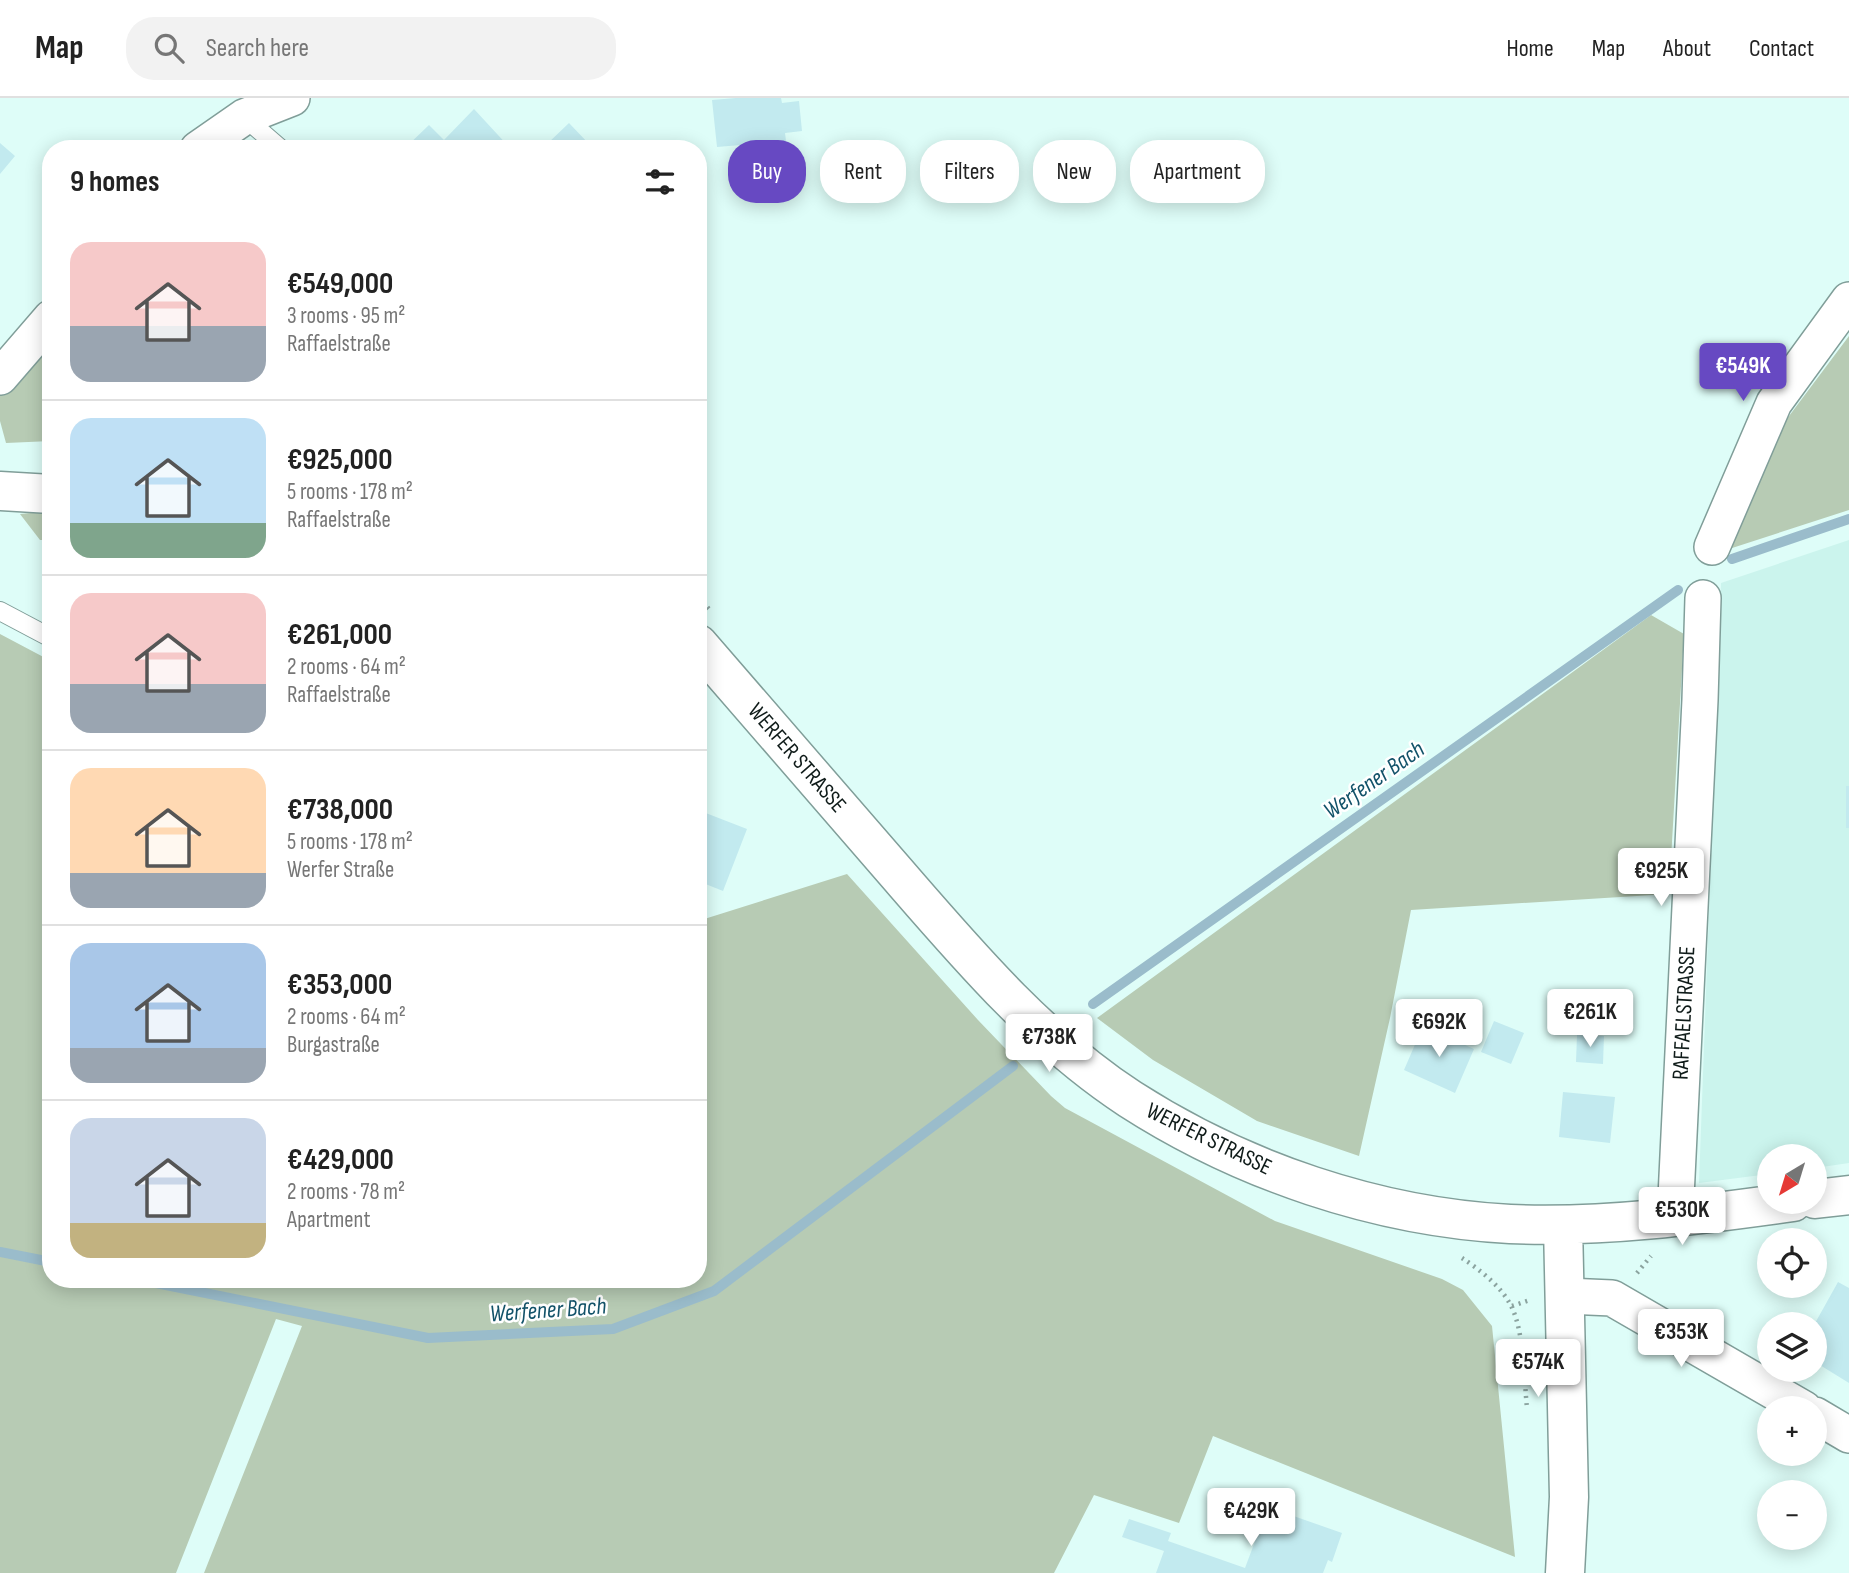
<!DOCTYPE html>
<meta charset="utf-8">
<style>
body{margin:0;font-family:"Sofia Sans Condensed",sans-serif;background:#f2f2f2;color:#222;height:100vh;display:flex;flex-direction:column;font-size:26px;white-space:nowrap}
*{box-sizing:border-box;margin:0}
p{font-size:23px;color:#767676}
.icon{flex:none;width:38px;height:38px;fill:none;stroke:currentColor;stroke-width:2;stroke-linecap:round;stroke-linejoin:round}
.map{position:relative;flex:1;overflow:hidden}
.panel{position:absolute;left:42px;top:42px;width:665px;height:1148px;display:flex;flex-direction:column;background:#fff;border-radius:28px;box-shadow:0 4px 18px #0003}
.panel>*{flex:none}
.hud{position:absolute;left:728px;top:42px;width:665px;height:63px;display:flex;gap:14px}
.needle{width:46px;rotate:218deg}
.fabs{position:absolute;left:1757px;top:1046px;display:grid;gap:14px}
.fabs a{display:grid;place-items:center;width:70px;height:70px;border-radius:50%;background:#fff;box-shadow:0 4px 18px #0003;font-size:35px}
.price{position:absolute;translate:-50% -60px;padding:0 16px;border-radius:7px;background:#fff;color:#222;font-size:23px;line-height:46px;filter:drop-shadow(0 2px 4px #0008)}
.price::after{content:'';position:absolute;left:50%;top:42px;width:21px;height:16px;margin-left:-10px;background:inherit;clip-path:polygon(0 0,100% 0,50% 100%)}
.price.on{background:#6749c2;color:#fff}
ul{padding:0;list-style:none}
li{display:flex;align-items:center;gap:21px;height:175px;padding:0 28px}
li+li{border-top:2px solid #e0e0e0}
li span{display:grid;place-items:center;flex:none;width:196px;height:140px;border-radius:21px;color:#555}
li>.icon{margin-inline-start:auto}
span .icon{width:84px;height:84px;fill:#fffc;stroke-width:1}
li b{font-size:30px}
h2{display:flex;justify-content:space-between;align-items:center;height:84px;padding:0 28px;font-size:30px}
.pill{padding:0 24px;border-radius:28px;background:#fff;box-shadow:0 4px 18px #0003;font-size:24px;line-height:63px}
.pill.on{background:#6749c2;color:#fff}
header{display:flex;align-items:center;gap:42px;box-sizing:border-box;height:98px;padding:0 35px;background:#fff;border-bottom:2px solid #e0e0e0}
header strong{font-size:33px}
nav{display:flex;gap:38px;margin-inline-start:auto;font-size:24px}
.search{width:490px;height:63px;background:#f2f2f2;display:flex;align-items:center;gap:18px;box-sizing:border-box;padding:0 24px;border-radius:28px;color:#767676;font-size:26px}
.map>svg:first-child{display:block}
.built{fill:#cbf4ed}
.green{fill:#b7cbb4}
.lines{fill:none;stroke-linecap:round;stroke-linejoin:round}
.stream{stroke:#9abccb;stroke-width:10}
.building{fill:#c2eaef}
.lane-casing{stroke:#809e99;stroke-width:20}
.street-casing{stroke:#809e99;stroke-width:38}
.secondary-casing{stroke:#809e99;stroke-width:41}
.path{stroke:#8ba39f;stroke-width:4.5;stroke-dasharray:2 5;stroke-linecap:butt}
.lane{stroke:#fff;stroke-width:18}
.street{stroke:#fff;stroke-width:35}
.secondary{stroke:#fff;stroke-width:38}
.labels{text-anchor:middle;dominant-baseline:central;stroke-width:5;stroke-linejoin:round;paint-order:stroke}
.street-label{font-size:23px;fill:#0f1b19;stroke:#fff}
.water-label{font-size:24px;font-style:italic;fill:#125269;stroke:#fff}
</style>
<header>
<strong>Map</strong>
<div class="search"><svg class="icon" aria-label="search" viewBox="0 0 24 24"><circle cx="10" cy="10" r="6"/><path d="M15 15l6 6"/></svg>Search here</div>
<nav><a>Home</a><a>Map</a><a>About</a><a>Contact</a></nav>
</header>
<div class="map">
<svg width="1849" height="1475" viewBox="0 0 1849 1475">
<rect width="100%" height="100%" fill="#defdf8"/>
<path class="built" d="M1849 442V1065L1815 1070V1059H1769V1076L1699 1085 1721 485Z"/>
<path class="green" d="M1849 238V412L1729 451 1768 346Z
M51 241V343L6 345 0 323V295Z
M51 413V442H40L20 416Z
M1651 517 1684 536 1669 796 1411 812 1390 920 1359 1058 1257 1023 1153 962 1097 920Z
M0 536 51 563V1181H698V823L847 776 978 922 1051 998 1065 1010 1275 1123 1442 1181 1463 1192 1492 1228 1515 1459 1213 1338 1179 1425 1094 1397 1054 1475H204L302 1228 276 1221 176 1475H0Z"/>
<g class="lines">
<path class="stream" d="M1732 461 1849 421
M1093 906 1678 492
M0 1154 51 1164
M136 1181 428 1240 613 1231 714 1193 1013 968"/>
</g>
<path class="building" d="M736 0H781L782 5 799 3 802 33 785 35 786 43 717 49 712 2Z
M474 11 511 51H404L429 27 444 42Z
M569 25 590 47 586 51H549L546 47Z
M0 45 15 58 0 76Z
M1846 688H1849V730H1846Z
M698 712 747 731 723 793 698 783Z
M1494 923 1524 935 1511 966 1481 954Z
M1423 928 1474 951 1455 995 1404 972Z
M1577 937 1604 938 1603 966 1576 964Z
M1563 994 1615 999 1610 1045 1559 1039Z
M1838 1184 1849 1190V1285L1815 1264 1814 1227Z
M1262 1407 1342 1435 1332 1464 1328 1462 1323 1475H1156L1164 1453 1122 1439 1129 1421 1171 1435 1168 1443 1245 1470 1257 1438 1252 1436Z"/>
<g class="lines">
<defs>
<path id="lane" d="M244 19 281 51
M0 513 51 540"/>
<path id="street" d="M198 51 244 19 292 0
M0 279 51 220
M1712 449 1774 305 1849 202
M1675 1120 1700 602 1703 500
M1566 1198 1612 1200 1804 1311
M1815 1317 1849 1337"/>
<path id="secondary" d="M0 393 51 396
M698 546C763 621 828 696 893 771 965 854 1038 941 1130 1001 1242 1073 1377 1119 1510 1126 1605 1130 1699 1117 1793 1104
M1815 1101 1849 1097
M1563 1127 1569 1399 1565 1475"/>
</defs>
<use href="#lane" class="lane-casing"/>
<use href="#street" class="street-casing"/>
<use href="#secondary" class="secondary-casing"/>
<path class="path" d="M698 499 709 511
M1462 1160C1479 1171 1502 1189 1511 1208 1524 1232 1524 1282 1527 1310
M1637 1175 1651 1158
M1512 1208 1530 1202"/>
<use href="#lane" class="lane"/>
<use href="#street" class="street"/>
<use href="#secondary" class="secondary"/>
</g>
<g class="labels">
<g class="street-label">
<text transform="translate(797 660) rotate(49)">WERFER STRASSE</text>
<text transform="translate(1684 915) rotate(-87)">RAFFAELSTRASSE</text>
<text transform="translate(1209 1041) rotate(26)">WERFER STRASSE</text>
</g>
<g class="water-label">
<text transform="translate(1374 682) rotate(-35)">Werfener Bach</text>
<text transform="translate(548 1212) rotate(-4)">Werfener Bach</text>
</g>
</g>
</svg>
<div class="fabs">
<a><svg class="needle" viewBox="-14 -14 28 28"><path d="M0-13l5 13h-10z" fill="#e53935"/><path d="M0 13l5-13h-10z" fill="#767676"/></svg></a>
<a><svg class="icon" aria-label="locate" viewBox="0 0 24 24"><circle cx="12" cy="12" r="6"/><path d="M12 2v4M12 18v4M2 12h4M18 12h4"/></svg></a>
<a><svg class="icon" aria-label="layers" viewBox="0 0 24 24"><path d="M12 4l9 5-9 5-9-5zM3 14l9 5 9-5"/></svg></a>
<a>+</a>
<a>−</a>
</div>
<b class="price on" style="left:1743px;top:305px">€549K</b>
<b class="price" style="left:1661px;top:810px">€925K</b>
<b class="price" style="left:1590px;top:951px">€261K</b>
<b class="price" style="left:1439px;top:961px">€692K</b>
<b class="price" style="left:1049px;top:976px">€738K</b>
<b class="price" style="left:1682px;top:1149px">€530K</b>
<b class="price" style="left:1681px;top:1271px">€353K</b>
<b class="price" style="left:1538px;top:1301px">€574K</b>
<b class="price" style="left:1251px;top:1450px">€429K</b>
<div class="hud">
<a class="pill on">Buy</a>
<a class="pill">Rent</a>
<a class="pill">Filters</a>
<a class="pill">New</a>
<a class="pill">Apartment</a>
</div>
<section class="panel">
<h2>9 homes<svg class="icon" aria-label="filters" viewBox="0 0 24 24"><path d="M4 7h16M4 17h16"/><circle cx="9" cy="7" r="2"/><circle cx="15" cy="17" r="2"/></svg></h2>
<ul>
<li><span style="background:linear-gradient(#f6c9c9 60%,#9aa5b1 0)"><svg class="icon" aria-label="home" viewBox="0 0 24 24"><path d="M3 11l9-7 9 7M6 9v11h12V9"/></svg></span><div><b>€549,000</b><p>3 rooms · 95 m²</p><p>Raffaelstraße</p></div></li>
<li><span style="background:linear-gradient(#bfe0f5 75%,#7fa58c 0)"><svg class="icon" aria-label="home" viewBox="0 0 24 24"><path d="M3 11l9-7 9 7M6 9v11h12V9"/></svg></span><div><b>€925,000</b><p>5 rooms · 178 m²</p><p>Raffaelstraße</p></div></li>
<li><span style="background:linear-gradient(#f6c9c9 65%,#9aa5b1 0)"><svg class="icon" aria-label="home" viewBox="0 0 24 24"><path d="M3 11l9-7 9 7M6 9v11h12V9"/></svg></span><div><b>€261,000</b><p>2 rooms · 64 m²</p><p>Raffaelstraße</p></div></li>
<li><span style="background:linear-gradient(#ffd9b3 75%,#9aa5b1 0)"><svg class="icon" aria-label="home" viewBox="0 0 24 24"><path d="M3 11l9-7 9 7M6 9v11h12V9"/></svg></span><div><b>€738,000</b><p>5 rooms · 178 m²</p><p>Werfer Straße</p></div></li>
<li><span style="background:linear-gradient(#a9c7e8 75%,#9aa5b1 0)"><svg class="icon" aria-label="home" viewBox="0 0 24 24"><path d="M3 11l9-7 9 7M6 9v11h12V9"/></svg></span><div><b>€353,000</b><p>2 rooms · 64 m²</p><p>Burgastraße</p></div></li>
<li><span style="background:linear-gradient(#c9d6e8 75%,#c2b280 0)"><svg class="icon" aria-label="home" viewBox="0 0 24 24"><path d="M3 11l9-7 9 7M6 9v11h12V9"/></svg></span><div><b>€429,000</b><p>2 rooms · 78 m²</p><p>Apartment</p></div></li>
</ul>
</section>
</div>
